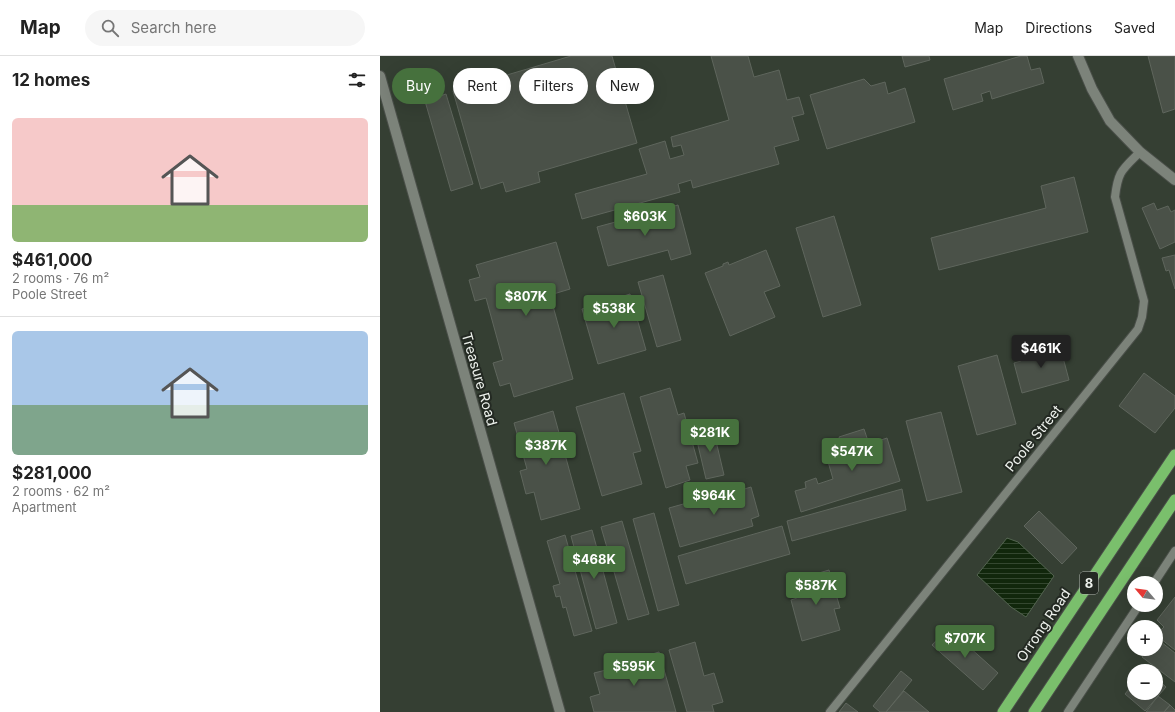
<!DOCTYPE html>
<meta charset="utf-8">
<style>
body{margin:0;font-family:Inter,sans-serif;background:#f6f6f6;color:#222;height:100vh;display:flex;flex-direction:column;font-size:15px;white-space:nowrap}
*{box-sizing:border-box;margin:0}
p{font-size:13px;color:#767676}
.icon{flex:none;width:22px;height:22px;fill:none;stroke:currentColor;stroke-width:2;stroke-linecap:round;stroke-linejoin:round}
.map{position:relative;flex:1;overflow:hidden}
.side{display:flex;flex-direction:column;background:#fff;width:380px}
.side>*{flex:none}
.banner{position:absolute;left:12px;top:12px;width:380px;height:36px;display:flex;gap:8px}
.needle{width:26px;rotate:299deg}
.fabs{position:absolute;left:747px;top:520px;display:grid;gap:8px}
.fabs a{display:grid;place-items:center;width:36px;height:36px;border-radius:50%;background:#fff;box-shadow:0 4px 16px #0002;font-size:20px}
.price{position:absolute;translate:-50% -34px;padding:0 9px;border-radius:4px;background:#46713d;color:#fff;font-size:13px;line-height:26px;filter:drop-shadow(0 1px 2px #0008)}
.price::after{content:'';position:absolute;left:50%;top:24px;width:12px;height:9px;margin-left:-6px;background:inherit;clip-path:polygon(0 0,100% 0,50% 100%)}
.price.selected{background:#222;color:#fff}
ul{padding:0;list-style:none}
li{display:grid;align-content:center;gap:8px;height:212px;padding:0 12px}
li+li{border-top:1px solid #e0e0e0}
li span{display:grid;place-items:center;height:124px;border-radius:6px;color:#555}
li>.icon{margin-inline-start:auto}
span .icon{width:72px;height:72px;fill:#fffc;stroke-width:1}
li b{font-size:17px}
h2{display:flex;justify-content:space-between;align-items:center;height:48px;padding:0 12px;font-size:17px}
.chip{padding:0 14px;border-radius:18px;background:#fff;box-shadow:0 4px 16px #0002;font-size:14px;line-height:36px}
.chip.selected{background:#46713d;color:#fff}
header{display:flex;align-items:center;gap:24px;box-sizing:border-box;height:56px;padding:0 20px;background:#fff;border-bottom:1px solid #e0e0e0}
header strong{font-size:19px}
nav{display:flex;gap:22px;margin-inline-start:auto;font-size:14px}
.search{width:280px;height:36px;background:#f6f6f6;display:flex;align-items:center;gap:10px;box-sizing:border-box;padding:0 14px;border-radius:22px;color:#767676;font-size:15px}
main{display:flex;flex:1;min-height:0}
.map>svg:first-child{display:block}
.built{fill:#353f33;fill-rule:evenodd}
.water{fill:url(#water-rules);stroke:#536450}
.building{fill:#4a5148;stroke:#5f665d}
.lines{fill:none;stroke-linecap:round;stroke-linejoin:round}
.minor-casing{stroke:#4a4f49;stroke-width:10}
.tertiary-casing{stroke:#4a4f49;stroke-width:12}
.trunk-casing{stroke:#4a4f49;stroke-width:13}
.minor{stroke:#7c837a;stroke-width:8}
.tertiary{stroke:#7c837a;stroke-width:10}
.trunk{stroke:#7abf6c;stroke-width:11}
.labels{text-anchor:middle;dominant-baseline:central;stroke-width:4;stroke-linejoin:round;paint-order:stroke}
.shield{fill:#242a23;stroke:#b1b6b0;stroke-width:1}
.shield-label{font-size:13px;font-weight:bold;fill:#eef2ed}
.street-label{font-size:14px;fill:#eef2ed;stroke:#242a23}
</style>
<header>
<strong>Map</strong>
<div class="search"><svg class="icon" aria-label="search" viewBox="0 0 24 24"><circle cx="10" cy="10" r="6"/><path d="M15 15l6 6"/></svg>Search here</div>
<nav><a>Map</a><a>Directions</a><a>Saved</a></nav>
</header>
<main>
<section class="side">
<h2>12 homes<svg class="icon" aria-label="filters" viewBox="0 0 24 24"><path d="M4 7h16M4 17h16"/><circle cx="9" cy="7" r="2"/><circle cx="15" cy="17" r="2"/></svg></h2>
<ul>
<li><span style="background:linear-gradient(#f6c9c9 70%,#8fb573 0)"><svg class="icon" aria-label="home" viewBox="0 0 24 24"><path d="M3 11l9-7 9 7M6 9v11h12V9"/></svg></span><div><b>$461,000</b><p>2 rooms · 76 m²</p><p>Poole Street</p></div></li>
<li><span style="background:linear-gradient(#a9c7e8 60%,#7fa58c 0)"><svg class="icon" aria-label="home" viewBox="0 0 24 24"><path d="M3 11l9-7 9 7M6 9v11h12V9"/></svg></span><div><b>$281,000</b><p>2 rooms · 62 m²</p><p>Apartment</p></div></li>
</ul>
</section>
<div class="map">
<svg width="795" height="656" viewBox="0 0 795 656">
<defs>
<pattern id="water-rules" width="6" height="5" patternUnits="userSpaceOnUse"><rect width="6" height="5" fill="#11270c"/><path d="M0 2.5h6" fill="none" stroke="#344730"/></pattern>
</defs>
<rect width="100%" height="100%" fill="#2e342d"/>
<path class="built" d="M0 0H795V656H0ZM754 527H776V549H754ZM754 571H776V593H754ZM754 615H776V637H754Z"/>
<path class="water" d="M627 482 638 486 674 520 646 561 631 551 597 519Z"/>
<path class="building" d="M191 0H232L257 87 158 116 160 126 126 136 123 126 101 133 73 35Z
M331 0H368L374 21 399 14 407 44 419 41 424 58 412 61 419 84 394 91 399 108 313 132 311 124 298 128 300 136 202 163 195 138 267 118 259 93 285 85 290 103 304 99 301 89 293 91 291 81 349 64Z
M522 0H549L550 4 525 11Z
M641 0H647L651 14 660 12 664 27 612 43 610 35 601 38 603 45 573 54 564 23Z
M768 0H795V53L783 57Z
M484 23 491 30 505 26 508 38 525 32 535 66 447 93 430 39Z
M66 38 93 128 71 135 45 45Z
M694 121 708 176 559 214 551 182 666 152 661 130Z
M774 147 777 154 788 150 791 156 795 154V186L780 193 762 152Z
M298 149 311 198 291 204 288 194 228 210 217 171Z
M454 160 481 249 443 261 416 172Z
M176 186 190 233 170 239 193 323 134 341 130 327 120 330 113 307 123 304 106 242 95 245 89 224 100 221 96 209Z
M386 194 400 230 384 236 395 261 350 280 325 217 343 210V208L348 206 349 209Z
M795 199V233L789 214 786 215 782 202Z
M283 219 301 284 277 291 258 226Z
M250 238 266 294 218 308 202 253Z
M671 288 673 296 681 294 689 324 642 337 634 307 641 305 639 297Z
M617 299 636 368 597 379 578 310Z
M764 317 795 340V352L775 377 739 350Z
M290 332 298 359 304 357 318 407 306 410 310 424 286 432 260 341Z
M244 337 261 395 253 397 262 428 222 440 196 351Z
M173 355 200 453 161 464 154 436 146 438 140 415 147 413 134 367Z
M561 356 582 436 547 445 526 365Z
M332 368 344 419 326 423 317 385 323 383 320 370Z
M484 373 489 388 507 382 520 425 421 456 415 435 426 432 425 426 436 422 438 428 453 423 447 402 464 397 459 381Z
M371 431 379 460 371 463 373 470 300 491 289 452 350 435 351 437Z
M522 433 526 454 412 485 407 465Z
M659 455 697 492 682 508 644 470Z
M274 457 299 549 278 555 253 463Z
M242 465 269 558 248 564 221 471Z
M402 470 410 498 306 528 298 500Z
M212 474 237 567 216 573 191 480Z
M185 479 212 575 194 580 186 551 183 552 180 540 176 541 173 530 180 528 167 485Z
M449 514 460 552 454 553 460 574 422 585 411 544 417 542 412 525Z
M795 541V594L776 579 784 571 777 564Z
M568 572 618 617 603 634 552 589Z
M776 582 795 597V626L762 601 768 593H776Z
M315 586 324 620 334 617 343 646 332 649 334 656H307L289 594Z
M279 596 296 656H214L210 641 220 638 214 617 226 614 225 612Z
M521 615 532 624 506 656H500L493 650Z
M776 622 786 631 765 655 745 638 754 627V637H776Z
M524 635 549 656H506Z
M778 640 790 649 784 656H766Z
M466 647 478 656H459Z
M790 649 795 654V656H784Z"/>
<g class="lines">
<defs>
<path id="minor" d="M774 527 795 495
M450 656 758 273 762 261 764 245 735 141C738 115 742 114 760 96
M688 656 759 549"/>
<path id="tertiary" d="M698 0 712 33 730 65 760 96 795 124
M0 20 180 656"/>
<path id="trunk" d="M623 656 795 399
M654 656 795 444"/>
</defs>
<use href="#minor" class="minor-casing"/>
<use href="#tertiary" class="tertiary-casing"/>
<use href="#trunk" class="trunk-casing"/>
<use href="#minor" class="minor"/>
<use href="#tertiary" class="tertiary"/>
<use href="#trunk" class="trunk"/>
</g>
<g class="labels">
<rect class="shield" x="700" y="516" width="18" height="22" rx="3"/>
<g class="shield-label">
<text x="709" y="527">8</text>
</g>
<g class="street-label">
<text transform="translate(100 323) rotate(74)">Treasure Road</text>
<text transform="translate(653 382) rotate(-51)">Poole Street</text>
<text transform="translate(663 569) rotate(-56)">Orrong Road</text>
</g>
</g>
</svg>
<div class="fabs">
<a><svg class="needle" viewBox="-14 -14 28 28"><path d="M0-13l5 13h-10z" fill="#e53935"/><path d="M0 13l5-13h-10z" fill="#767676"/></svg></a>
<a>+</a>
<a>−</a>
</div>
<b class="price" style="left:265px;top:181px">$603K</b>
<b class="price" style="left:146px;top:261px">$807K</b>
<b class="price" style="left:234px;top:273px">$538K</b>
<b class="price selected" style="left:661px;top:313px">$461K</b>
<b class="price" style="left:330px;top:397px">$281K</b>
<b class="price" style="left:166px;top:410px">$387K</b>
<b class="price" style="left:472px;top:416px">$547K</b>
<b class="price" style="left:334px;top:460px">$964K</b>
<b class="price" style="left:214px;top:524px">$468K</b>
<b class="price" style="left:436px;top:550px">$587K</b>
<b class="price" style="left:585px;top:603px">$707K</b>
<b class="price" style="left:254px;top:631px">$595K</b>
<div class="banner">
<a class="chip selected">Buy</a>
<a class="chip">Rent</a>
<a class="chip">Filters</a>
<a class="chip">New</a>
</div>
</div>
</main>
